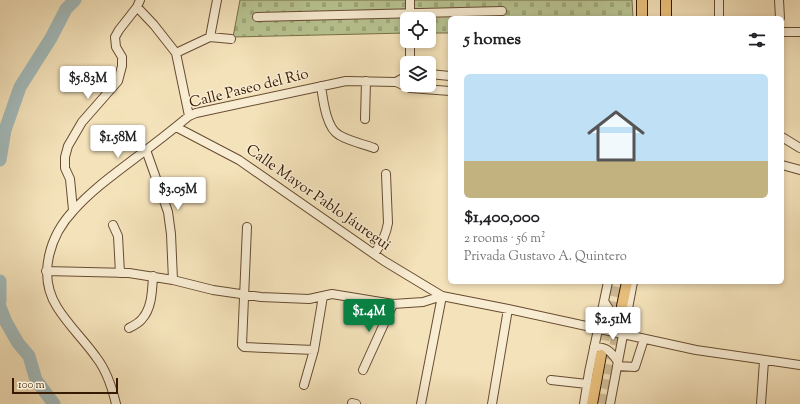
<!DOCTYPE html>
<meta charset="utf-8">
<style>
body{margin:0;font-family:"Sorts Mill Goudy",serif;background:#f6f6f6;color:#202124;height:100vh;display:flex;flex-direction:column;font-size:15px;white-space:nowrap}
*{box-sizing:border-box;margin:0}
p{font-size:13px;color:#757577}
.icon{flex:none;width:22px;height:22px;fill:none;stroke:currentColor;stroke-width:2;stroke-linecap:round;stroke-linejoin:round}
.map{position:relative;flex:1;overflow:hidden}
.panel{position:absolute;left:448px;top:16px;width:336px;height:268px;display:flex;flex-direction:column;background:#fff;border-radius:6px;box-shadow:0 2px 6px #0003}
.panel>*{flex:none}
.fabs{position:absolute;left:400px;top:12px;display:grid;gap:8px}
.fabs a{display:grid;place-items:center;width:36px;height:36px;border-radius:6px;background:#fff;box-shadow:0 2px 6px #0003;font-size:20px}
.scale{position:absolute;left:12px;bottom:10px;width:106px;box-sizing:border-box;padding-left:4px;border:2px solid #381a03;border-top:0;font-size:11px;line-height:14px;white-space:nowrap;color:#381a03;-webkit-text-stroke:3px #f8ecd2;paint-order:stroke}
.price{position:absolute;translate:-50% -34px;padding:0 9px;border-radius:4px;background:#fff;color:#222;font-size:13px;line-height:26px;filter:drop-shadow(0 1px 2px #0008)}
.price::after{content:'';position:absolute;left:50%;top:24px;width:12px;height:9px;margin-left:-6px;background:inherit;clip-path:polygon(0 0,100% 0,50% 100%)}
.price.active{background:#0b8043;color:#fff}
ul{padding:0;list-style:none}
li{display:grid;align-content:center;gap:8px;height:212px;padding:0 16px}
li span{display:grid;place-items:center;height:124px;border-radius:6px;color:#555}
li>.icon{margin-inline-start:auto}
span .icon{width:72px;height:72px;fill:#fffc;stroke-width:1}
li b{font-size:17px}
h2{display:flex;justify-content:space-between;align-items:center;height:48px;padding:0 16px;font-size:17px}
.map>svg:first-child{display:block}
.cemetery{fill:url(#cemetery-stones);stroke:#786f4a}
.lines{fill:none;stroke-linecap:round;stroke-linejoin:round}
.river{stroke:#a2babb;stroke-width:13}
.major-tunnel{stroke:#ceba95;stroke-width:10;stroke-dasharray:10 5;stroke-linecap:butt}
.minor-casing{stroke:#674c31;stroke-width:10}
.major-casing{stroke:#381a03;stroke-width:12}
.minor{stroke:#f8ecd2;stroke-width:8}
.major{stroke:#eac17d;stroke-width:10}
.labels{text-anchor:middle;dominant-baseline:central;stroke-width:3;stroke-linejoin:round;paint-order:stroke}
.street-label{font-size:15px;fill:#381a03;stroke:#f8ecd2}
</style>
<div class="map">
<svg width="800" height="404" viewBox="0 0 800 404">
<defs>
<pattern id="cemetery-stones" width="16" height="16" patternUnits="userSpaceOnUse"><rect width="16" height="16" fill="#b8c492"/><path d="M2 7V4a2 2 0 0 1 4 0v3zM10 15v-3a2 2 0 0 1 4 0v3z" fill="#9fa87c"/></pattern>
</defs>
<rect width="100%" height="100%" fill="#f4e2ba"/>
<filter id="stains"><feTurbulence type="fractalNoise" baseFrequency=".005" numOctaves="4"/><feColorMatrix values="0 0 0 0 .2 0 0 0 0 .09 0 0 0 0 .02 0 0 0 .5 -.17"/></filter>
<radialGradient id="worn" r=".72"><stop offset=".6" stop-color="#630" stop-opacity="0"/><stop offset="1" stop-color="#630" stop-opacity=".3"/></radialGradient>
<path class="cemetery" d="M240 0H632L633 18H450V33H429V19H407V33L233 37Z"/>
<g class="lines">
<path class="river" d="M0 160 5 130 20 87 51 38 66 9 75 0
M0 281V301
M0 307 6 322 18 343 29 356 36 380 54 404"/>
<path class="major-tunnel" d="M601 355 616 282
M603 404 622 306"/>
<defs>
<path id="minor" d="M410 0V19
M719 0V18
M779 0 780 18
M137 7 154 25 176 53 189 116
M257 17 502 11
M782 32H800
M210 37 217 0
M210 37 231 39
M410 41V63
M176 53 210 37
M429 74 450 76
M396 82 407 76
M321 86C323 99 326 128 339 135 349 141 363 144 374 148
M365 119 366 81
M176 127 239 160 384 261 442 296 421 404
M782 137 800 148
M146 150 168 212 171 234 173 280
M782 165 800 170
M73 210 70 179 65 168V157L68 146 82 122 118 81 122 66V57L116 47 115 37 119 30 137 7 140 0
M113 225 118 236 120 273
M247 227 242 345 244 347 314 350
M374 254C381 245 386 235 388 223L386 174
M46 271 129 273 173 280 213 290 261 297 309 299 332 294 393 304 423 302 442 296 508 309 696 350 800 365
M604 301C610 312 615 320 628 311
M129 328C133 326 139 323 142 319 152 308 152 291 153 276
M594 347C606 347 611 351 618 362
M617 366 635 367 644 339
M363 370 393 304
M551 380 587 384
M304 385 314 350 323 296
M352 403 356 404
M116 404C112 387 107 371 96 357 84 340 68 325 57 307 37 275 50 235 74 210 92 190 113 175 134 159 153 145 171 131 189 116L196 113 346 81 396 82 410 88 450 91
M492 404 508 309
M584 404 589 372 608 282
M610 404 633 282
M761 404 764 361"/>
<path id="major" d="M666 0V18
M642 18V0
M622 306 627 282
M592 404 601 355"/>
</defs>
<use href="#minor" class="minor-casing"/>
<use href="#major" class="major-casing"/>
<use href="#minor" class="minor"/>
<use href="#major" class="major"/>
</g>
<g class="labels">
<g class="street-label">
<text transform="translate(249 89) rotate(-14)">Calle Paseo del Río</text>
<text transform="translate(318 198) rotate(35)">Calle Mayor Pablo Jáuregui</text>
</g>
</g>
<rect width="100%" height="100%" filter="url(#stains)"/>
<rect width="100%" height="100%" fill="url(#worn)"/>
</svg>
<div class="fabs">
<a><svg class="icon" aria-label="locate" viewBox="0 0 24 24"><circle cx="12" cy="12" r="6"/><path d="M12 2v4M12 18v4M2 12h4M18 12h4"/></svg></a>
<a><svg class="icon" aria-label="layers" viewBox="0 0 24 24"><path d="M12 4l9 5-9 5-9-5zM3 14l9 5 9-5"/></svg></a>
</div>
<div class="scale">100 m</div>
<b class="price" style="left:88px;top:100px">$5.83M</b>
<b class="price" style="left:118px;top:159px">$1.58M</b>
<b class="price" style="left:178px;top:211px">$3.05M</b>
<b class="price active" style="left:369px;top:333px">$1.4M</b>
<b class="price" style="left:613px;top:341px">$2.51M</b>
<section class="panel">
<h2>5 homes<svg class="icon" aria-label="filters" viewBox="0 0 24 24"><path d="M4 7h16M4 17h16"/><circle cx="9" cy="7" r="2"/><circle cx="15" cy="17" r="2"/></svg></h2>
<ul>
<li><span style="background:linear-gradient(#bfe0f5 70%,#c2b280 0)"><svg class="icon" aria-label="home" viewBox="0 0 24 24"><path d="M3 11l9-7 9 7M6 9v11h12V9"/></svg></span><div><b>$1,400,000</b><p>2 rooms · 56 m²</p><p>Privada Gustavo A. Quintero</p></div></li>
</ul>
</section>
</div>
